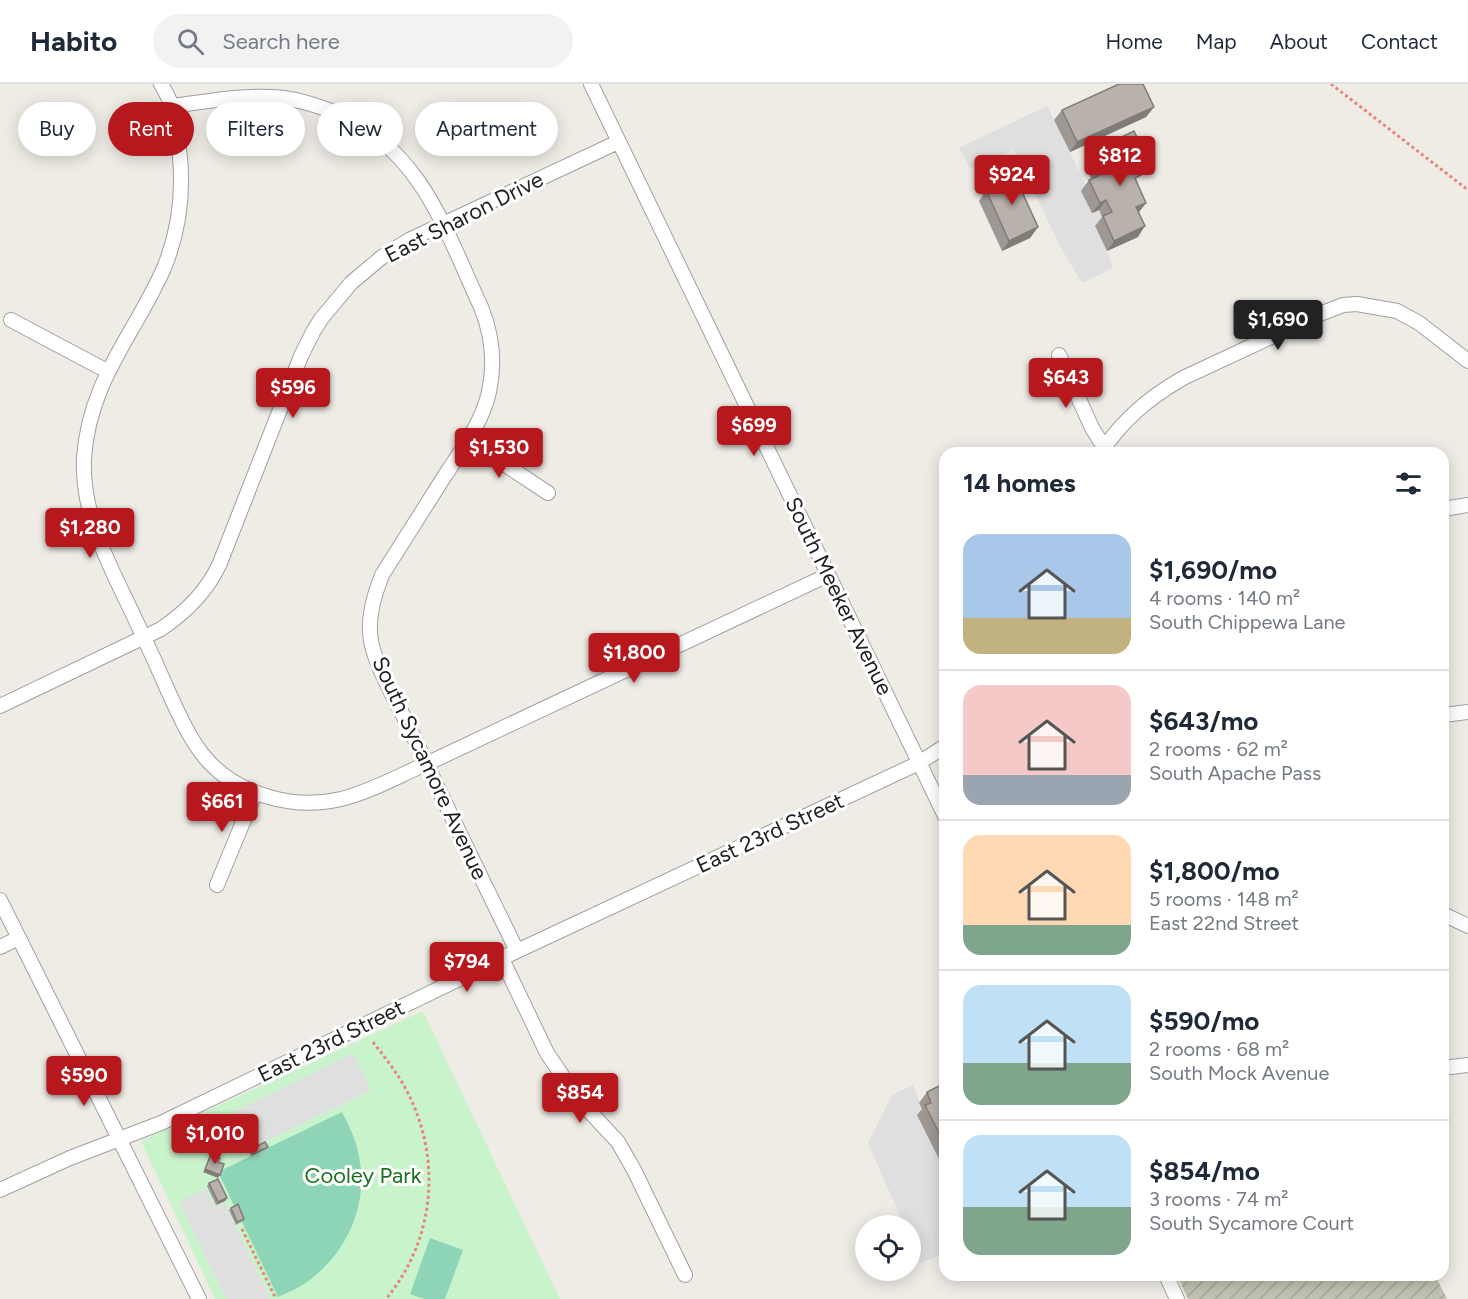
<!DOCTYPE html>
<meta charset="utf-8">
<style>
body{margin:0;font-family:Figtree,sans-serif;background:#f2f2f3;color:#1f2937;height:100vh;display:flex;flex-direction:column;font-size:22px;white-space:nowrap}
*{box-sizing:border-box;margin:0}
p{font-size:20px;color:#747a83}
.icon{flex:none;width:33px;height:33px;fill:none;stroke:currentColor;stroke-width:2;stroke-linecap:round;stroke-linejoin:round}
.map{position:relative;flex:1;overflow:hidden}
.drawer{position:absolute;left:939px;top:363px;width:510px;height:834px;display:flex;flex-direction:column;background:#fff;border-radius:18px;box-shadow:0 3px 15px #0003}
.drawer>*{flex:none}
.banner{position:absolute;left:18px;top:18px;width:570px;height:54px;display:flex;gap:12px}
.controls{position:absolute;left:855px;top:1131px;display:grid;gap:12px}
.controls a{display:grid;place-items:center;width:66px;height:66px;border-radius:50%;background:#fff;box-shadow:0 3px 15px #0003;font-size:30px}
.price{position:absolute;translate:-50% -51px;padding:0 14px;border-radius:6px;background:#b6181d;color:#fff;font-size:20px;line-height:39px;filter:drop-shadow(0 2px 3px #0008)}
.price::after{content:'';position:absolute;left:50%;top:36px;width:18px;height:14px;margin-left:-9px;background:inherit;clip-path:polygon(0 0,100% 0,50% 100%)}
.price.current{background:#222;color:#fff}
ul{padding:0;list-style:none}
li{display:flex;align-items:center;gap:18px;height:150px;padding:0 24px}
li+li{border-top:2px solid #e0e1e3}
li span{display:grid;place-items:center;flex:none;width:168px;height:120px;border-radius:18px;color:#555}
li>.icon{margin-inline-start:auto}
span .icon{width:72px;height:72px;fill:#fffc;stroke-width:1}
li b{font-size:26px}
h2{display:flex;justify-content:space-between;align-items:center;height:72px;padding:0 24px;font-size:26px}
.tag{padding:0 21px;border-radius:27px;background:#fff;box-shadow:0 3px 15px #0003;font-size:21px;line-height:54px}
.tag.current{background:#b6181d;color:#fff}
header{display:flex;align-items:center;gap:36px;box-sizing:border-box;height:84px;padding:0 30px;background:#fff;border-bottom:2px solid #e0e1e3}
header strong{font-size:28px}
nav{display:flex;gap:33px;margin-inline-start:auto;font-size:21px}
.search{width:420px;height:54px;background:#f2f2f3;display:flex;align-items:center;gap:15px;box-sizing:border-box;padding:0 21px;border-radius:33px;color:#747a83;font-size:22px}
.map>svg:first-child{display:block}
.construction{fill:url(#construction-furrows)}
.park{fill:#c9f3cb}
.pitch{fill:#8ed4b7}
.parking{fill:#dfdfdf}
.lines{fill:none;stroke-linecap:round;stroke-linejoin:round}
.street-casing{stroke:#a0a0a0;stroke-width:16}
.path{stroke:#e9847d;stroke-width:3;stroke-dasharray:3 3;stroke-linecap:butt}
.street{stroke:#fff;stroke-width:14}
.wall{fill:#9e9894}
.shaded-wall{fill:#817c78}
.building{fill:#b8b1ac;stroke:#817c78;stroke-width:1.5}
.labels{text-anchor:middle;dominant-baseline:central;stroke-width:6;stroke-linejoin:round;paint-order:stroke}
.street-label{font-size:22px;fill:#1f1f1f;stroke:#fff}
.park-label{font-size:22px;fill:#19711d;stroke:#fff}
</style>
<header>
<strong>Habito</strong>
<div class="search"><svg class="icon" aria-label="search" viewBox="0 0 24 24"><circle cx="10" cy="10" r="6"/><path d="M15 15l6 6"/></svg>Search here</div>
<nav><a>Home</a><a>Map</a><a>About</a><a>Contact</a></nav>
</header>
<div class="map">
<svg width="1468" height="1215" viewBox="0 0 1468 1215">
<defs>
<pattern id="construction-furrows" width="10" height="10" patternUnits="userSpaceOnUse" patternTransform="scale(1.5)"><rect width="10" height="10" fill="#c2c2b3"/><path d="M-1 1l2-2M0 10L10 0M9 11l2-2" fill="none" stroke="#a6a69a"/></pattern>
</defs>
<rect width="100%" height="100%" fill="#efece6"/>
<path class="construction" d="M1177 1191H1435L1447 1215H1188Z"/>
<path class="park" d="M423 927 560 1215H215L141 1057Z"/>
<path class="pitch" d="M342 1028C346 1037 351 1045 354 1054 373 1106 354 1162 311 1195 301 1203 289 1208 278 1213L218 1088Z
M430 1154 463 1166 445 1215H424L410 1210Z"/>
<path class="parking" d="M1047 22 1104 138 1107 167 1113 184 1082 199 1061 164 1014 66 971 85 959 64Z
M353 969 371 1006 242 1069 224 1033Z
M913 1001 945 1087V1170L920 1179 911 1157 910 1142 904 1141 868 1059 892 1011Z
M206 1105 215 1123 225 1119 270 1215H226L179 1118Z"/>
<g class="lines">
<defs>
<path id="street" d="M161 0C165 7 169 14 172 22 174 29 175 38 176 46 185 92 182 140 164 184 135 250 89 297 84 374 81 434 113 487 137 539 148 562 159 586 169 609 193 662 210 696 269 713 293 720 316 721 341 715 370 708 398 692 426 680L828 491
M591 0 945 732
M172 22C205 18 238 11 272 13 295 14 317 21 338 30 422 67 445 146 481 223 492 250 495 280 489 308 482 339 461 367 444 393 423 426 403 458 382 491 374 512 367 534 371 557 376 584 398 620 410 645 445 720 481 793 517 867
M11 236 107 287
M1059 271 1092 344 1104 363
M468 356 548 409
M1100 369C1124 335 1147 315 1183 294L1320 230 1343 221 1357 220 1397 227 1419 239 1468 277
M1443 425 1468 421
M0 622 161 545C186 528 208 506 220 479L301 272 313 248 321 235 351 199 382 173 409 156 618 58
M1443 631 1468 628
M217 801 255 709
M0 816 199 1215
M1443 830 1468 842
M0 863 19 854
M502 875 547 969 578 1015 618 1058 634 1086 685 1191
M1443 984 1468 981
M0 1106 70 1074 161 1039 517 867 919 679 945 662
M1166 1191 1177 1215"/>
</defs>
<use href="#street" class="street-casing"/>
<path class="path" d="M1331 0 1468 106
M373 958C382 970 392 982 400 995 443 1065 438 1152 386 1215
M242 1145 276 1215"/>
<use href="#street" class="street"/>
</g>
<path class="wall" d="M1154 23 1146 33 1070 68 1054 36 1062 26Z
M1107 60 1142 63 1133 74 1136 98 1146 119 1139 128 1138 153 1107 167 1095 142 1102 133 1099 126 1092 129 1081 107 1089 96 1091 95 1088 87 1095 77 1101 74 1100 71Z
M1010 96 1024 114 1038 143 1030 154 1002 167 979 117 983 111 982 109 990 99Z
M945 999V1087L917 1031 922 1025 919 1019 927 1008Z
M251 1065H266L251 1072 249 1068Z
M209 1099 227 1114 225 1117 216 1121 207 1102Z
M231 1124 244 1135 243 1137 236 1141 229 1126Z"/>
<path class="shaded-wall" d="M1154 23 1146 33 1070 68 1077 58Z
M1142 63 1134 74 1123 79 1131 68Z
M1106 116 1099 126 1092 129 1100 119Z
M1146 119 1138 129 1136 123Z
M1145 142 1138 153 1107 167 1114 157Z
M1038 143 1030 154 1002 167 1009 157Z
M268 1063 266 1065 251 1072 253 1070Z
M205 1085 220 1091 218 1094 203 1088Z
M227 1114 225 1117 216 1121 218 1118Z"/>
<path class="building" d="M1119 0H1143L1154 23 1077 58 1062 26Z
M1134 47 1142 63 1131 68 1141 91 1135 94 1146 119 1136 123 1145 142 1114 157 1103 132 1112 128 1106 116 1100 119 1089 96 1102 90 1095 77 1111 69 1107 60Z
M1008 90 1010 96 1021 91 1029 107 1023 110 1038 143 1009 157 986 106 992 104 990 99Z
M945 999V1061L925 1021 931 1019 927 1008Z
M265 1058 268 1063 253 1070 251 1065Z
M211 1070 220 1074 218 1078 224 1080 220 1091 205 1085Z
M218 1095 227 1114 218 1118 209 1099Z
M238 1120 244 1135 237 1138 231 1124Z"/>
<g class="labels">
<g class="street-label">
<text transform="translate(464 133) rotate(-27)">East Sharon Drive</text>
<text transform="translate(839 512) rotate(64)">South Meeker Avenue</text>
<text transform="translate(430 684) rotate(65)">South Sycamore Avenue</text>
<text transform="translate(770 749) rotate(-25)">East 23rd Street</text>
<text transform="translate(331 957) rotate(-26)">East 23rd Street</text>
</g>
<g class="park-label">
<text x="363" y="1091">Cooley Park</text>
</g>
</g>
</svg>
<div class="controls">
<a><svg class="icon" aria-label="locate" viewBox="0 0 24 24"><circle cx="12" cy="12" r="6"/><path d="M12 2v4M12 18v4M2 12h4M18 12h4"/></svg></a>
</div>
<b class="price" style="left:1120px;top:103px">$812</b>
<b class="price" style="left:1012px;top:122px">$924</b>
<b class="price current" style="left:1278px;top:267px">$1,690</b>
<b class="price" style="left:1066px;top:325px">$643</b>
<b class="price" style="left:293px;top:335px">$596</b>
<b class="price" style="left:754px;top:373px">$699</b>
<b class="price" style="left:499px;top:395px">$1,530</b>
<b class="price" style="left:90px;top:475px">$1,280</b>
<b class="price" style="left:634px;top:600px">$1,800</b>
<b class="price" style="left:222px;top:749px">$661</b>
<b class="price" style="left:467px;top:909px">$794</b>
<b class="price" style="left:84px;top:1023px">$590</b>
<b class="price" style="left:580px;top:1040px">$854</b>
<b class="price" style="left:215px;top:1081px">$1,010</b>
<div class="banner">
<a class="tag">Buy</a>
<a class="tag current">Rent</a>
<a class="tag">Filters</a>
<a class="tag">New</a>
<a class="tag">Apartment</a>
</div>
<section class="drawer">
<h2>14 homes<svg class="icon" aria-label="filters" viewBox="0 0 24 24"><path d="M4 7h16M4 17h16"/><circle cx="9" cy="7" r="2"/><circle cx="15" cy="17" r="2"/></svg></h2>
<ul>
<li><span style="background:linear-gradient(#a9c7e8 70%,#c2b280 0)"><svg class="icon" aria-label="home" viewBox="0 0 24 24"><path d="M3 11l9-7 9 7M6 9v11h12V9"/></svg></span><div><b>$1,690/mo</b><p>4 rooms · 140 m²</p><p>South Chippewa Lane</p></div></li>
<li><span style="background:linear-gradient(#f6c9c9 75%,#9aa5b1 0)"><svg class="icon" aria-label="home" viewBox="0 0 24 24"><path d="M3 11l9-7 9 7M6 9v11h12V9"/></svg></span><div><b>$643/mo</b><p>2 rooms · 62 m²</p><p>South Apache Pass</p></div></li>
<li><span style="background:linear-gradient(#ffd9b3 75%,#7fa58c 0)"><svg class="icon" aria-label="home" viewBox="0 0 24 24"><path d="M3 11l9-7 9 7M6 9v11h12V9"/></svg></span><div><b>$1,800/mo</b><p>5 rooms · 148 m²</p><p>East 22nd Street</p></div></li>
<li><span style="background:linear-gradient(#bfe0f5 65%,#7fa58c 0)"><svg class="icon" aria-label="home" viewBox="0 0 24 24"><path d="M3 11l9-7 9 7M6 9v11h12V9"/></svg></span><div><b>$590/mo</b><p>2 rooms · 68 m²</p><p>South Mock Avenue</p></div></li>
<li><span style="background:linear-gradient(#bfe0f5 60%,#7fa58c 0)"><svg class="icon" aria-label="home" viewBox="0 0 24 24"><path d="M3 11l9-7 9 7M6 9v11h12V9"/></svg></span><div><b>$854/mo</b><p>3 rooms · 74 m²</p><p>South Sycamore Court</p></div></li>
</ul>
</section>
</div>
